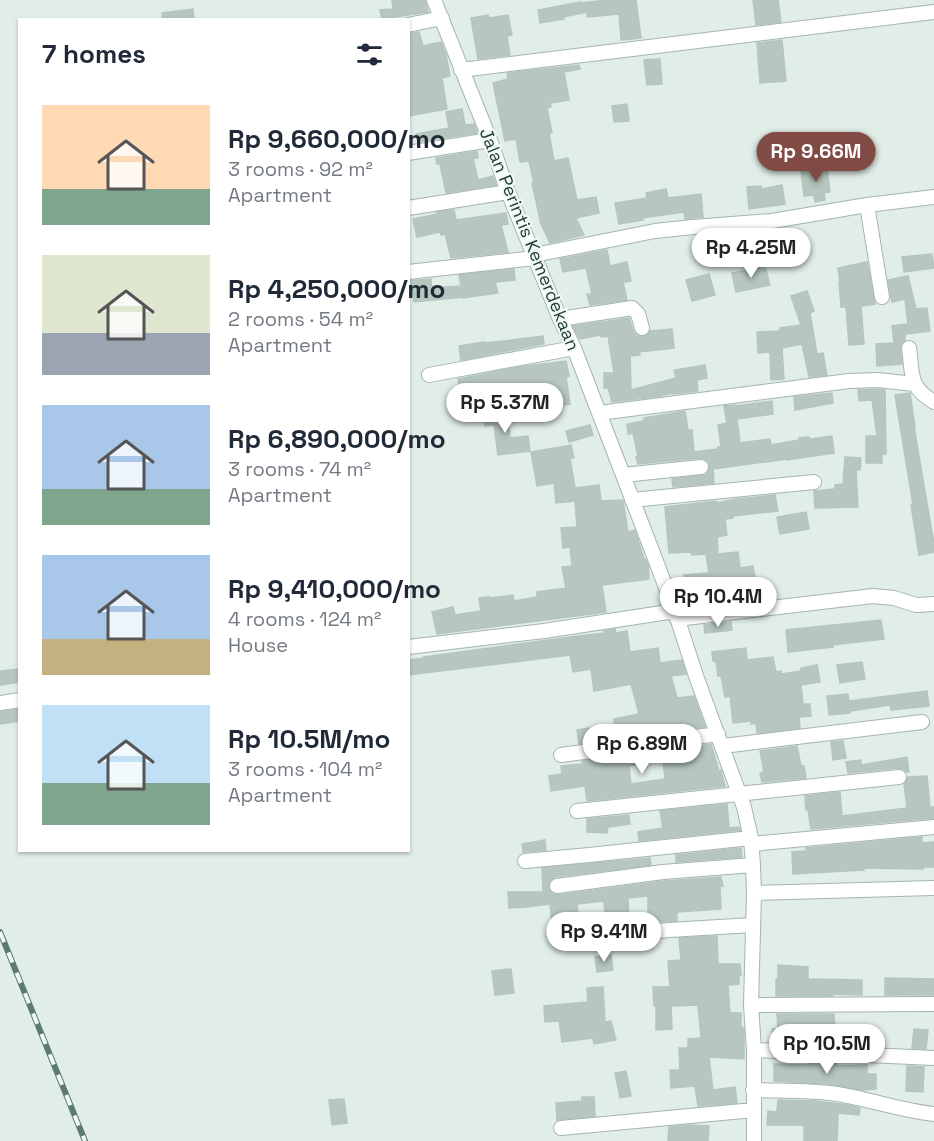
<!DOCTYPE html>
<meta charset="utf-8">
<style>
body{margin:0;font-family:"Space Grotesk",sans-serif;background:#f2f2f3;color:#1f2937;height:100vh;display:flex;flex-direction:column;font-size:22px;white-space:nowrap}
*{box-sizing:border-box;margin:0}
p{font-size:20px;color:#747a83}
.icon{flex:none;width:33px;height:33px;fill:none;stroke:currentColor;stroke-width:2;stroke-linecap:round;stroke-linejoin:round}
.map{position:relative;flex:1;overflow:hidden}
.drawer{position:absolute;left:18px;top:18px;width:392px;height:834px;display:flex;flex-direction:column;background:#fff;border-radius:0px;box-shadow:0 2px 4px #0004}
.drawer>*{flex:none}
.price{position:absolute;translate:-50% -51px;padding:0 14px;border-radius:21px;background:#fff;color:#222;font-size:20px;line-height:39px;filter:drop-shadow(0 2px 3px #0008)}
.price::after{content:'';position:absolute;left:50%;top:36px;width:18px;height:14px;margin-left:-9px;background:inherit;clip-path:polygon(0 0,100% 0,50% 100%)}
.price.on{background:#814a44;color:#fff}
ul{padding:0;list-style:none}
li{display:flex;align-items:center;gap:18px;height:150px;padding:0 24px}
li span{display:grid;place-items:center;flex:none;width:168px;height:120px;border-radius:0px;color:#555}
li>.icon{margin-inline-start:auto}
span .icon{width:72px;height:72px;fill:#fffc;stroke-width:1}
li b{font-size:26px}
h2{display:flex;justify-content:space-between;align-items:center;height:72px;padding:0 24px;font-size:26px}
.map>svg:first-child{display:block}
.building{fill:#b7c7c0;stroke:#b4c6be;stroke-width:1.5}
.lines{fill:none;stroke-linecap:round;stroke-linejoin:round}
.minor-casing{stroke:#a4b5ae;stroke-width:16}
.minor{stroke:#fff;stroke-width:14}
.rail-casing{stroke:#5b7a70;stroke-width:6}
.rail{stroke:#f2f9f5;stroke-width:4;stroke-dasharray:11;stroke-linecap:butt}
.labels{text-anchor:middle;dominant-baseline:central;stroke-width:4.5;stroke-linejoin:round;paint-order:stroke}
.street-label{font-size:18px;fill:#213e35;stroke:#f2f9f5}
</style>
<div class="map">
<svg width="934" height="1141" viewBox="0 0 934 1141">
<rect width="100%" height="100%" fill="#e1ede7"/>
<path class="building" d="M392 0H425L428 12 382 19 380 10 393 9Z
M607 0H636L641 38 621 40 619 14 587 17V12L563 17 564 19 540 23 538 10 580 2 581 3Z
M753 0H778L781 22 756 25Z
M193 9 194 20H163L162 13Z
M488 15 489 18 508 15 512 35 507 36 510 55 478 59 471 18Z
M419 32 423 46 441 42 446 55 450 76 442 78 447 109 408 116V34Z
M782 40 786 81 760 83 757 43Z
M660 59 662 84 647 85 644 60Z
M579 65 580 69 564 72 569 100 550 103 551 107 547 108 552 133H549L554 161 568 158 577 200 596 197 599 213 576 218 584 235 550 243 541 224 532 183H534L529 161 520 162 516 139 505 141 493 83 508 79 507 73Z
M627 104 629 121 614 122 612 106Z
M462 109 465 125 474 124 477 133 418 142 416 134 449 128 446 112Z
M477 151 478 158H473L478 180 493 176 496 185 446 193 440 164H437L436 158Z
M827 167 830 192 824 193 825 200 815 202 814 195 804 196 801 170Z
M782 185 785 204 749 209 747 187 761 186 762 189Z
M666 189 668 198 701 194 703 217 685 219 684 212 642 218 643 220 619 224 615 203 647 198 646 193Z
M454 210 456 220 506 213 508 224 501 225 508 252 451 258 445 234 441 235 440 232 417 237 413 219 437 214V212Z
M607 250 610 266 627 262 631 281 623 282 627 300 590 305 587 294H592L586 268 563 272 560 259Z
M932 254 934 268 904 272 902 257Z
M867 262 875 304 861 306 864 344 849 345 846 307H841L839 282H840L838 268Z
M765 266 770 285 736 292 732 273Z
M514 269 515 280 495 282 498 293 463 298V297L414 302 413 292H408V281L431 279 432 288 461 286 459 275Z
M709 274 715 295 692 301 686 280Z
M908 276 916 309 927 308 930 331 905 334V340L901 344 900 348 902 364 877 366 876 344 894 343 892 326 908 324 905 299 892 302 888 280Z
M807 291 814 311 810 313 817 354 823 353 827 375 809 377 802 344 782 348 784 379 771 380 770 352 758 353 757 332 780 331V328L801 325 791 296Z
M629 318 634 333 639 337 645 336 650 331 672 329 674 348 639 352 640 355 630 356 631 390 676 378 674 370 705 365 707 378 697 380 698 391 673 394 672 393 661 396 612 402 608 388H604V373H614L608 336 601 337 600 335 580 339 573 326Z
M543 336 544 344 461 360 459 346 484 342V343L505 341Z
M566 361 569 376 566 377 570 404 537 408 538 410 512 413 509 386 461 393 458 379 519 367Z
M878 389 885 390 886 454H882V463H866V436H877L872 400 859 401 858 390Z
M832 393 833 403 795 410 794 397Z
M910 393 915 427H914L934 544V552L919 555 911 505H913L895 395Z
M772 401 773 414 737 419 740 443 770 439 771 445 799 440V438L809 437 810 439 832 436 834 453 787 460V459L713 469 714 483 673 487 672 479 706 475 709 470V462L705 459 700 458 638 464 636 457H638L633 433 628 434 627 424 644 421V418L685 411 688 430H692L694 452 718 449V447H721L718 425 727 423 724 406 735 405V406Z
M507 410 510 438 528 436 530 451 498 455 494 425 485 426 483 413Z
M590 425 593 435 569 442 566 431Z
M571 445 574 458H570L575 488 599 485 601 501 623 500 628 532 635 530 644 559H645L648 564 649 579 602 585 606 612 437 634 432 612 453 607 455 615 481 611 479 598 490 597 491 598 513 595 514 601 537 597V592L566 588 562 567 572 566 570 547 563 548 561 528 577 527 575 501 556 503 554 483 537 486 531 452Z
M845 457 861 458 860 470H856L858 507 815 508 814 491 835 489V485L843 484Z
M775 495 778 511 733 516V518L725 519 727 535 717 537 718 554 738 552 740 568 753 566 756 584 693 592V590L686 591 684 575 709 573 706 554 692 555 691 552 669 553 665 507 716 501V503L737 499Z
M806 512 809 529 780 534 777 517Z
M881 620 884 639 832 645 833 647 788 652 786 630Z
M731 622 732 630 705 633 704 625Z
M615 629 616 633 627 631 630 652 658 648 660 663 682 660 686 674 671 676 677 698 694 696 705 727 657 731 658 733 636 736 635 730 603 736 604 740 579 744 577 730 615 724 614 719 639 714 631 684 594 691 591 669 573 672 570 655 408 675V660L425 658 424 657 578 636 605 633 604 631Z
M746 648 747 660 773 657 776 672 781 671V674L801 671V668L817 665 820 682 801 685 803 704H810L811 716 799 717 800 728 757 733 756 723 751 724V721L733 723 730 696 725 697 721 676H718L716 661H713L712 652Z
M862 662 865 679 840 683 837 665Z
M20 669V682L0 685V671Z
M927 691 929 706 891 710 890 705 850 711V713L829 715 827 696 848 694 849 701Z
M20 709V721L0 724V712Z
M843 741 846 758 833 760 831 742Z
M711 744 719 771 721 770 725 786 587 801 585 786 551 791 549 776 562 774 561 766 583 764 582 761 637 754 639 764 629 766 631 784 665 779 662 752Z
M797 746 801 766H804L806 778 762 782 760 773 764 772 760 751Z
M907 757 909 772H907L903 769 898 768 848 773 846 762 861 760V765Z
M927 776 930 807H934V818L811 829 808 810H806L805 796 840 792 842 816 907 808 904 784 908 777Z
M727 804 729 828 739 827 740 830 639 841 638 832 663 828 660 811Z
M629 815 630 824 608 827 607 833 587 832V819Z
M922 837V843L934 842V867H922L923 869 864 868V870L793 874 792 852 806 851V848Z
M545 840 546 850 523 852 522 844Z
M741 848 742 857 676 862V855Z
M650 858 651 865 555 877 549 882 548 888 553 894 558 895 664 881 721 877 723 886H720L721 909 677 912V921L648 922V896L628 898 629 925 606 928 604 901 577 904 580 930 553 933 550 904 526 907 509 908 508 892H543L542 868Z
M717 936 718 964H740L741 975H739V984L728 985 730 1013H741V1028H744V1059L709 1057 713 1090 735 1087 737 1103 698 1106 695 1086 671 1088 670 1070H680L679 1048H688V1039L701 1038 698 1005 671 1006 672 1029 656 1030V1006H654L653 987H670L668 961 681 960 679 938Z
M611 955 613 970 597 972 595 957Z
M778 965 808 967V979L862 980V995L833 994V996H776V979H778Z
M511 969 514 993 495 995 492 971Z
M885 978 934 979V995H885Z
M603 987 605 1022 611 1021 616 1040 594 1044 593 1038 562 1042 559 1021 545 1022 544 1006 588 1002 587 988Z
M777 1014H834L836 1045 772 1042V1029H778Z
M914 1029 928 1030 926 1049 912 1048Z
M808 1061 837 1063V1066L867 1065V1074H876V1089L862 1090 828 1084 774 1081V1064L808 1065Z
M907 1066 924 1067 923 1092 906 1091Z
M626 1071 631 1096 620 1098 615 1073Z
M582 1097H594L595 1116 557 1120 556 1103 582 1101Z
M344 1099 347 1123 332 1125 329 1100Z
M778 1100 816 1101 848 1105 860 1108 859 1115 838 1113 837 1141H804V1125H767L768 1111 777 1112Z
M690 1125 709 1126 708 1141H668L669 1127Z"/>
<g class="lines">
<defs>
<path id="minor" d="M434 0 490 140 508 192 560 319 574 348 623 475 675 611 696 676 744 807 751 838 753 865 754 893 751 1005 754 1050V1141
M408 25 442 18
M461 70 934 12
M408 153 490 140
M867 205 882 297
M408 208 508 192
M534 255 655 231 693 227 772 221 867 205 934 197
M408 272 535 258
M560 319 632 308 638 314 642 328
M909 348C913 376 908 386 934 402
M429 375 574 348
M599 413 849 381 878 380 914 384
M623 475 701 467
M632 500 814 482
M677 619 873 596 894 598 916 605 934 604
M408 647 544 631 675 611
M0 703 20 700
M723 746 922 722
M561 755 718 734
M577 811 899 777
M752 844 934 827
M525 861 589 855 751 838
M557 886 663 872 753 865
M754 893 934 888
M583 939 669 930 753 925
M751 1005 934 1004
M754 1050 934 1058
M753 1090C779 1091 812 1090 837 1094 870 1099 901 1111 934 1114
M561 1128 754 1110"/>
</defs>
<use href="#minor" class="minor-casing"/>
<use href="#minor" class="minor"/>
<defs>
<path id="rail" d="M0 932 85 1141"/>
</defs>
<use href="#rail" class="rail-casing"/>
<use href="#rail" class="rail"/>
</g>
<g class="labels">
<g class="street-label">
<text transform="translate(530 239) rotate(68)">Jalan Perintis Kemerdekaan</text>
</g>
</g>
</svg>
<b class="price on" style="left:816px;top:183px">Rp 9.66M</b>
<b class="price" style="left:751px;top:279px">Rp 4.25M</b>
<b class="price" style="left:505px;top:434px">Rp 5.37M</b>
<b class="price" style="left:718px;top:628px">Rp 10.4M</b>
<b class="price" style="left:642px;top:775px">Rp 6.89M</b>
<b class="price" style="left:604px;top:963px">Rp 9.41M</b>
<b class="price" style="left:827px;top:1075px">Rp 10.5M</b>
<section class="drawer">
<h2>7 homes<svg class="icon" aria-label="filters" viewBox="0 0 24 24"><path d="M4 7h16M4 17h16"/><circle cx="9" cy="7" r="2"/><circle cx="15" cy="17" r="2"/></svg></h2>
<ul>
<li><span style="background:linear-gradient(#ffd9b3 70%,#7fa58c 0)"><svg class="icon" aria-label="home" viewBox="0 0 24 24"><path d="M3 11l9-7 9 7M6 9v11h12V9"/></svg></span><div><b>Rp 9,660,000/mo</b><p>3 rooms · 92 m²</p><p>Apartment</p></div></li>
<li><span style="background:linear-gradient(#dfe7d0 65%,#9aa5b1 0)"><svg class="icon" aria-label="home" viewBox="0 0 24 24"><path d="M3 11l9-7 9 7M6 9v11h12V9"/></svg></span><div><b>Rp 4,250,000/mo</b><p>2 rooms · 54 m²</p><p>Apartment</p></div></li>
<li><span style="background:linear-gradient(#a9c7e8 70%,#7fa58c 0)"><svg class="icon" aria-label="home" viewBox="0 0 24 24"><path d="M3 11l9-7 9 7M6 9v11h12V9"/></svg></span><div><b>Rp 6,890,000/mo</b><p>3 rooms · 74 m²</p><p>Apartment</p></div></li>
<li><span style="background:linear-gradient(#a9c7e8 70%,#c2b280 0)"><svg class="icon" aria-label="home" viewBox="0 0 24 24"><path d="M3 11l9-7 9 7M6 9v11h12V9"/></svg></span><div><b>Rp 9,410,000/mo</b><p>4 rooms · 124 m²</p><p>House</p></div></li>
<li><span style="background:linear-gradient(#bfe0f5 65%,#7fa58c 0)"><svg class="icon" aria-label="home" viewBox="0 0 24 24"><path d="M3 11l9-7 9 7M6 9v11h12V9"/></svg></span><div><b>Rp 10.5M/mo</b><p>3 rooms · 104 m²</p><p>Apartment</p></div></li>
</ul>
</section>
</div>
